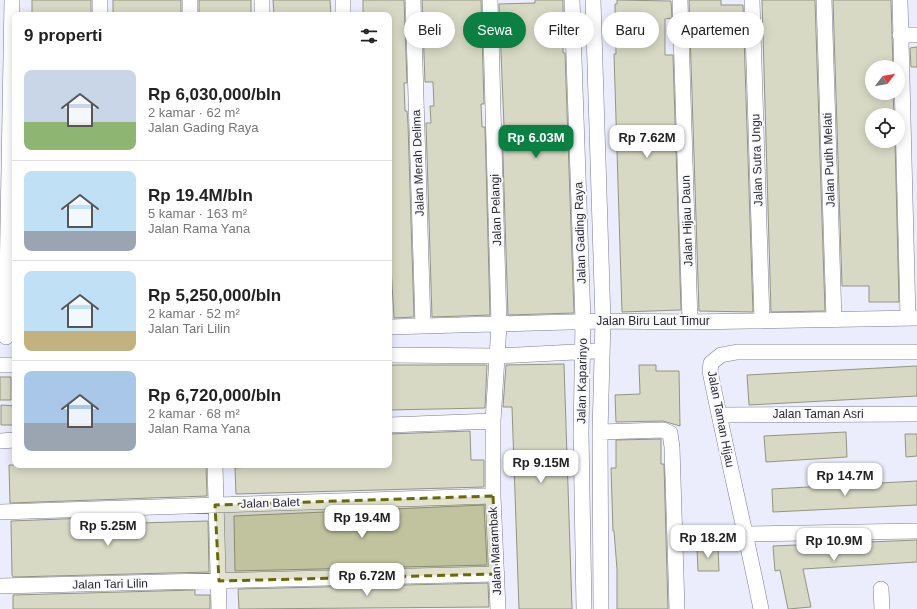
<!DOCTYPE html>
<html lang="id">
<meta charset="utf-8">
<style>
body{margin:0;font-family:Helvetica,sans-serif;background:#f2f2f2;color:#222;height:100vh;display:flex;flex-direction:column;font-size:15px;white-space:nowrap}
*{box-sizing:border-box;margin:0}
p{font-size:13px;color:#767676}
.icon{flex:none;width:22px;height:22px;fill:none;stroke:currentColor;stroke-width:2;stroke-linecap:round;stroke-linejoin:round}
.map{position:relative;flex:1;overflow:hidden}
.sheet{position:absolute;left:12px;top:12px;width:380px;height:456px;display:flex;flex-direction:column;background:#fff;border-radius:8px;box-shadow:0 2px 10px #0003}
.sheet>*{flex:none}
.guide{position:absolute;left:404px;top:12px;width:380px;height:36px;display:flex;gap:8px}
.needle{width:26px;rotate:59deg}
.buttons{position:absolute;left:865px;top:60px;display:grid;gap:8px}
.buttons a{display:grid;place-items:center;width:40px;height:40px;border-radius:50%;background:#fff;box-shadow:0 2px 10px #0003;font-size:20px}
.price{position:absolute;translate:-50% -34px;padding:0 9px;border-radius:8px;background:#fff;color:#222;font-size:13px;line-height:26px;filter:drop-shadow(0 1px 2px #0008)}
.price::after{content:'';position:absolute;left:50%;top:24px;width:12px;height:9px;margin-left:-6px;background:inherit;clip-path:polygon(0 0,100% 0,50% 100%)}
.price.selected{background:#0b8043;color:#fff}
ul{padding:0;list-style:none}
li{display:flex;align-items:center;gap:12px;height:100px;padding:0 12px}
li+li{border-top:1px solid #e0e0e0}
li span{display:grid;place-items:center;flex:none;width:112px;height:80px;border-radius:8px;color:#555}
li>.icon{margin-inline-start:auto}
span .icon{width:48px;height:48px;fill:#fffc;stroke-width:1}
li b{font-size:17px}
h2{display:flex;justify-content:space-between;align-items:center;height:48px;padding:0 12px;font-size:17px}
.pill{padding:0 14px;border-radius:18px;background:#fff;box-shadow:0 2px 10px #0003;font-size:14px;line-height:36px}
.pill.selected{background:#0b8043;color:#fff}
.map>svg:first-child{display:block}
.building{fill:#d7d9c4;stroke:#939582}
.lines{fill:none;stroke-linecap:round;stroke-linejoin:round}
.minor-casing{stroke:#7b7c8e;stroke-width:16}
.minor{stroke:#fff;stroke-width:15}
.marked{fill:#686a08;fill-opacity:0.2;stroke:#686a08;stroke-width:3;stroke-dasharray:8 5;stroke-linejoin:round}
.labels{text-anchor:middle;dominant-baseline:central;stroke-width:4;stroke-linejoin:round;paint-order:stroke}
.street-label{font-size:12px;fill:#292931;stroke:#fafafe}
</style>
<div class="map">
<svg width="917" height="609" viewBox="0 0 917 609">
<rect width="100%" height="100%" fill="#ebecfc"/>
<path class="building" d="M32 0H91V15H32Z
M113 0H181V15H113Z
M199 0H251V15H199Z
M273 0H330L331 15H274Z
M363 0H404L407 83H404L405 111H407L408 124 414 317 394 318 389 232V15H363Z
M422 0H481L484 104H481L482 127H485L490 315 432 317 426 123H431L430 106H434L433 82H425Z
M535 0H563V53H565L574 313 508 315 502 126H504L499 4 535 3Z
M617 0 671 1 672 18 665 19V55H673L681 310 622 312 614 54H616L615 4H617Z
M689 0H721V5H743L753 312 699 311Z
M762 0H815L825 311 771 312Z
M833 0H891L893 67H872V93H893L894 115H872V141H895L899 302H869V286H842Z
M917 47V67H911L910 48Z
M564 364 572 609H519L512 407H503L506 365Z
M389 365H487L485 408 389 410Z
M639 365H656V371H679L680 426 663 421 616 422 615 395 640 394Z
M917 366V396L749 405 747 375Z
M0 377H11V400H0Z
M1 405 15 406V425H1Z
M470 431 471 460H484V487L236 494 235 468 253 467V465H389V434Z
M846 432 847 457 766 462 764 436Z
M905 434H917V456L906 457Z
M661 439V464H664L668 609H617V569L614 531H613L611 468H616V440Z
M9 465H206L207 496 10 503Z
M917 481V505L773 512 772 489Z
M484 505 487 565 235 571 234 516Z
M139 516 140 523 208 521 209 572 13 577 12 575 11 521Z
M917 540V562L803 569 811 607 788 609 780 570 775 571 773 546Z
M718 547 719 571H698L697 548Z
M488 583 489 607 239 609 238 589Z
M195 590V595H210V609H13V595Z"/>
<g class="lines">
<defs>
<path id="minor" d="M413 0 423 326
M490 0 499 325 493 421V496L498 609
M572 0 583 321 581 433 584 609
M593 0 603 321 600 432 601 609
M680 0 690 322
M752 0 762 321
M824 0 834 320
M900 0 908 318
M100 15V0
M190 15V0
M262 15V0
M343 15V0
M900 35H917
M389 327 603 321 690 322 917 318
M6 337 12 0
M389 355 496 356 594 351
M0 365H15
M719 415 917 414
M389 425 493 421
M600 432 663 430 670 433 672 447 677 609
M0 441 15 440
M215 465 219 609
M0 512 493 496
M746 534 917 531
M0 586 497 574
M881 589 882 609
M761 609C745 529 726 451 710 371L711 363 721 355 737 352H917"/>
</defs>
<use href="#minor" class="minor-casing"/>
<use href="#minor" class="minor"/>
</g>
<path class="marked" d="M493 496 497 574 219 581 215 505Z"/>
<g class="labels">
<g class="street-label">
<text transform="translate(757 160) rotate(-92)">Jalan Sutra Ungu</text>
<text transform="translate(829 160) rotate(-92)">Jalan Putih Melati</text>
<text transform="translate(418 163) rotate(-92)">Jalan Merah Delima</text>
<text transform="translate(496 210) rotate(-92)">Jalan Pelangi</text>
<text transform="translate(687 221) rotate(-92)">Jalan Hijau Daun</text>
<text transform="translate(580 233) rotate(-92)">Jalan Gading Raya</text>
<text x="653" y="321">Jalan Biru Laut Timur</text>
<text transform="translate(582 381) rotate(-89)">Jalan Kaparinyo</text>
<text x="818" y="414">Jalan Taman Asri</text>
<text transform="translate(721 419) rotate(79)">Jalan Taman Hijau</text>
<text transform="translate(270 503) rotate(-2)">Jalan Balet</text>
<text transform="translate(495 551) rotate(-93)">Jalan Marambak</text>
<text transform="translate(110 584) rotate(-1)">Jalan Tari Lilin</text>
</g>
</g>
</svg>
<div class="buttons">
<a><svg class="needle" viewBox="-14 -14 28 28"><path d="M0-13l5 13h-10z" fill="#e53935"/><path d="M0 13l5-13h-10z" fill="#767676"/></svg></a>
<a><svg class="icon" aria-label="locate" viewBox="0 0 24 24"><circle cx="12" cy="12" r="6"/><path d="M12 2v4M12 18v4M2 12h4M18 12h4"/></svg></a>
</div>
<b class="price selected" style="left:536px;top:159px">Rp 6.03M</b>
<b class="price" style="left:647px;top:159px">Rp 7.62M</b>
<b class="price" style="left:541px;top:484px">Rp 9.15M</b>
<b class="price" style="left:845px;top:497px">Rp 14.7M</b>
<b class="price" style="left:362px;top:539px">Rp 19.4M</b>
<b class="price" style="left:108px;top:547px">Rp 5.25M</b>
<b class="price" style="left:708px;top:559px">Rp 18.2M</b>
<b class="price" style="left:834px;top:562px">Rp 10.9M</b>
<b class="price" style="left:367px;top:597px">Rp 6.72M</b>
<div class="guide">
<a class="pill">Beli</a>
<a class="pill selected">Sewa</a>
<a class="pill">Filter</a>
<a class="pill">Baru</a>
<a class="pill">Apartemen</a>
</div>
<section class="sheet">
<h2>9 properti<svg class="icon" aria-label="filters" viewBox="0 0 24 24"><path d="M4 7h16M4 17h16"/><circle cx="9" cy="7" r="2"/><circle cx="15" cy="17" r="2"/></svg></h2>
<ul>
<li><span style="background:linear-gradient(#c9d6e8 65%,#8fb573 0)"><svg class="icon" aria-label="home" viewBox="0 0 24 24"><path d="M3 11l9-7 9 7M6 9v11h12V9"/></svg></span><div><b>Rp 6,030,000/bln</b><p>2 kamar · 62 m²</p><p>Jalan Gading Raya</p></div></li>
<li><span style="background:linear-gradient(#bfe0f5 75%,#9aa5b1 0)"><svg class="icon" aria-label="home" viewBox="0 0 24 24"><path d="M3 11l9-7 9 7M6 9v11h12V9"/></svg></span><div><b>Rp 19.4M/bln</b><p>5 kamar · 163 m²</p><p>Jalan Rama Yana</p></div></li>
<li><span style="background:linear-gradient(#bfe0f5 75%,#c2b280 0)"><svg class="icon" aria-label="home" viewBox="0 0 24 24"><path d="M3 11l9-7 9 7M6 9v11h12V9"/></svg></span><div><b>Rp 5,250,000/bln</b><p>2 kamar · 52 m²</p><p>Jalan Tari Lilin</p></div></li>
<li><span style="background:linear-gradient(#a9c7e8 65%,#9aa5b1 0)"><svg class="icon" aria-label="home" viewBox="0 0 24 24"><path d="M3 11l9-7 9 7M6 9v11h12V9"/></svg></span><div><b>Rp 6,720,000/bln</b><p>2 kamar · 68 m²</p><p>Jalan Rama Yana</p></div></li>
</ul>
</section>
</div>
